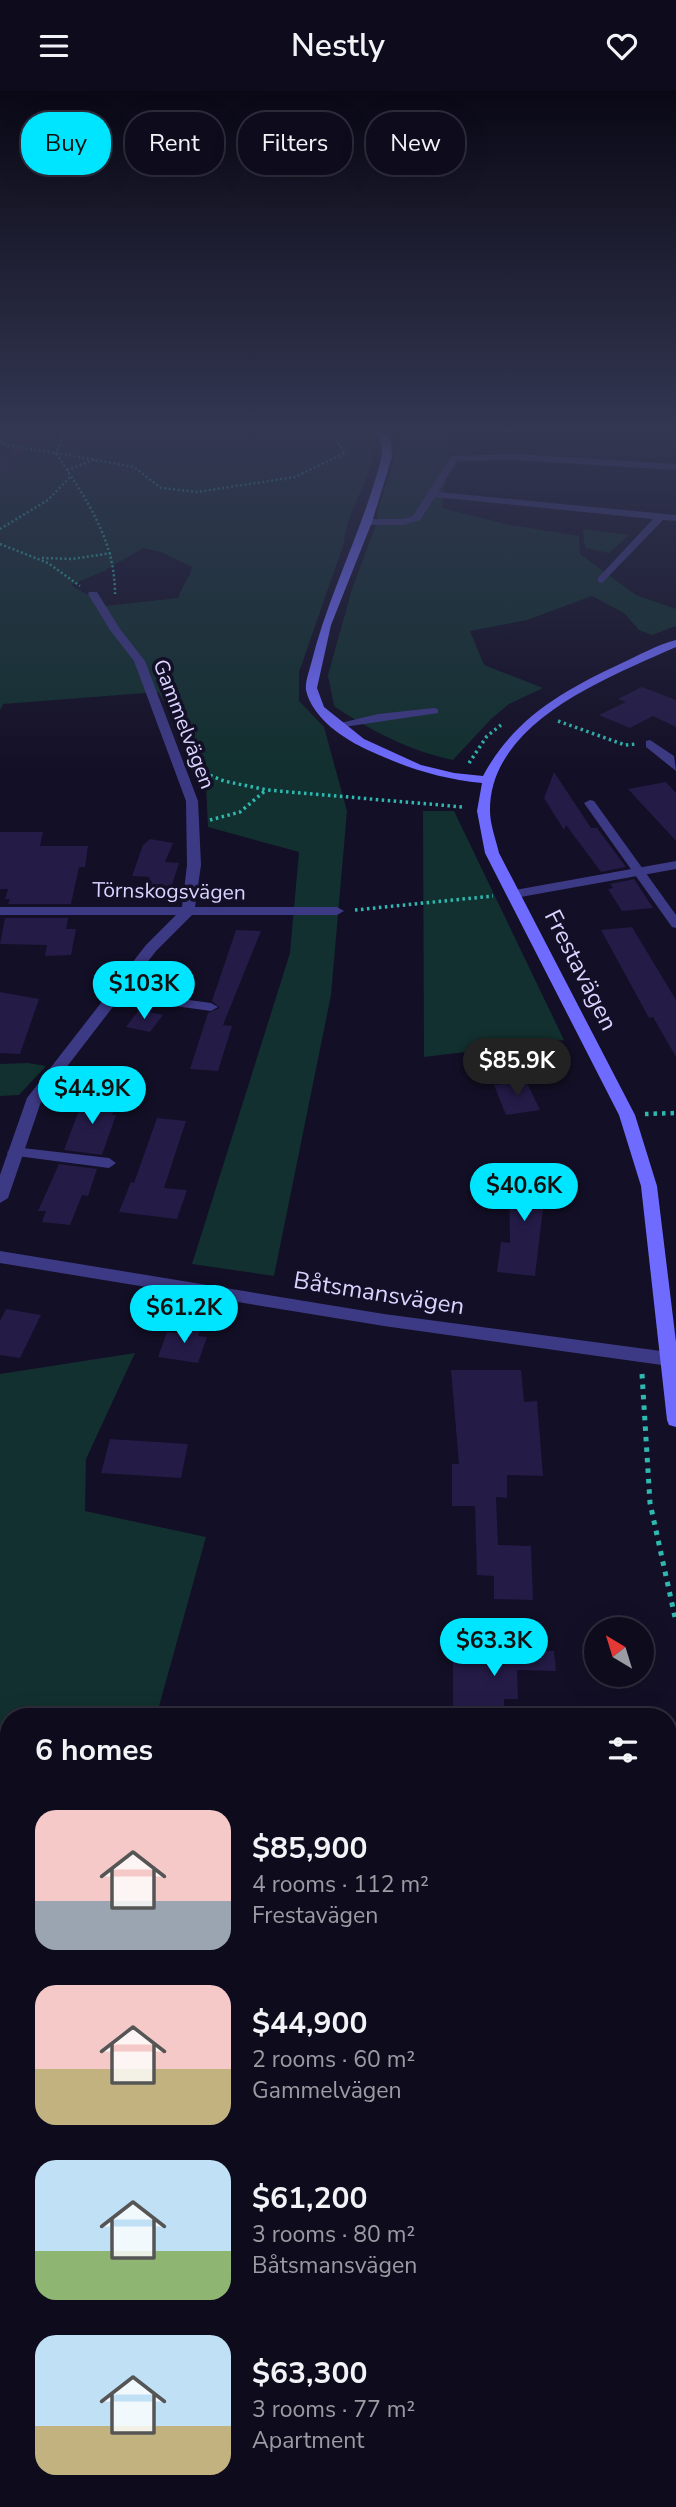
<!DOCTYPE html>
<meta charset="utf-8">
<style>
body{margin:0;font-family:"Nunito Sans",sans-serif;background:#1c1929;color:#f1f3f6;height:100vh;display:flex;flex-direction:column;font-size:26px;white-space:nowrap}
*{box-sizing:border-box;margin:0}
p{font-size:23px;color:#9b9ba3}
.icon{flex:none;width:38px;height:38px;fill:none;stroke:currentColor;stroke-width:2;stroke-linecap:round;stroke-linejoin:round}
.map{position:relative;flex:1;overflow:hidden}
.sheet{position:absolute;left:0px;top:1617px;width:677px;height:800px;display:flex;flex-direction:column;background:#0e0b1c;border-radius:28px 28px 0 0;box-shadow:0 7px 28px #0002,0 0 0 2px #2e2b3b}
.sheet>*{flex:none}
.banner{position:absolute;left:21px;top:21px;width:635px;height:63px;display:flex;gap:14px}
.needle{width:46px;rotate:322deg}
.tools{position:absolute;left:584px;top:1526px;display:grid;gap:14px}
.tools a{display:grid;place-items:center;width:70px;height:70px;border-radius:50%;background:#0e0b1c;box-shadow:0 7px 28px #0002,0 0 0 2px #2e2b3b;font-size:35px}
.price{position:absolute;translate:-50% -60px;padding:0 16px;border-radius:24px;background:#00e5ff;color:#111;font-size:23px;line-height:46px;filter:drop-shadow(0 2px 4px #0008)}
.price::after{content:'';position:absolute;left:50%;top:42px;width:21px;height:16px;margin-left:-10px;background:inherit;clip-path:polygon(0 0,100% 0,50% 100%)}
.price.active{background:#222;color:#fff}
ul{padding:0;list-style:none}
li{display:flex;align-items:center;gap:21px;height:175px;padding:0 35px}
li span{display:grid;place-items:center;flex:none;width:196px;height:140px;border-radius:21px;color:#555}
li>.icon{margin-inline-start:auto}
span .icon{width:84px;height:84px;fill:#fffc;stroke-width:1}
li b{font-size:30px}
h2{display:flex;justify-content:space-between;align-items:center;height:84px;padding:0 35px;font-size:30px}
.chip{padding:0 24px;border-radius:28px;background:#0e0b1c;box-shadow:0 7px 28px #0002,0 0 0 2px #2e2b3b;font-size:24px;line-height:63px}
.chip.active{background:#00e5ff;color:#111}
header{display:flex;justify-content:space-between;align-items:center;height:91px;padding:0 35px;background:#0e0b1c;font-size:32px;font-weight:600}
.map>svg:first-child{display:block}
.green{fill:#12302f;fill-rule:evenodd}
.building{fill:#241b47}
.lines{fill:none;stroke-linecap:round;stroke-linejoin:round}
.highway-tunnel{stroke:#312d47;stroke-width:12;stroke-dasharray:12 6;stroke-linecap:butt}
.path-far3{stroke:#2fb8b0;stroke-width:2.5;stroke-dasharray:2 2.5;stroke-linecap:butt}
.path-far2{stroke:#2fb8b0;stroke-width:3.5;stroke-dasharray:2.5 3.5;stroke-linecap:butt}
.path-far1{stroke:#2fb8b0;stroke-width:4.5;stroke-dasharray:3.5 5;stroke-linecap:butt}
.path{stroke:#2fb8b0;stroke-width:5;stroke-dasharray:4.5 6;stroke-linecap:butt}
.lane{fill:#3d3a85;fill-rule:evenodd}
.street{fill:#3d3a85;fill-rule:evenodd}
.secondary{fill:#6f6bff;fill-rule:evenodd}
.labels{text-anchor:middle;dominant-baseline:central;stroke-width:7;stroke-linejoin:round;paint-order:stroke}
.far-street-label{font-size:21px;fill:#d9d4ff;stroke:#130f26}
.street-label{font-size:24px;fill:#d9d4ff;stroke:#130f26}
</style>
<header><svg class="icon" aria-label="menu" viewBox="0 0 24 24"><path d="M4 6h16M4 12h16M4 18h16"/></svg>Nestly<svg class="icon" aria-label="heart" viewBox="0 0 24 24"><path d="M12 20l-8-8c-3-5 5-10 8-4 3-6 11-1 8 4z"/></svg></header>
<div class="map">
<svg width="676" height="2416" viewBox="0 0 676 2416">
<rect width="100%" height="100%" fill="#130f26"/>
<path class="green" d="M0 341H384C374 353 375 363 370 377 361 404 347 423 344 452L299 581V610L324 636 347 720 331 904 274 1185 192 1173 290 862 299 761 208 736 205 673 158 601 3 613 0 619ZM143 457 161 461 192 476C190 486 182 495 178 507L106 515 71 494 104 480Z
M395 341H451L442 417 505 433 579 445 580 463 636 504 676 518V535L652 544 639 539 624 522 592 505 527 529 470 540 484 574 543 597 509 613 491 628 453 669C412 661 369 639 334 615L328 584 352 498 377 431 378 418 396 363 398 344Z
M583 438 629 444 609 462 585 457Z
M423 720H454L564 949 424 966Z
M28 972 46 975 19 1004 0 1005V973Z
M135 1262 86 1368 85 1420 206 1446 156 1626H9V1896L0 1890V1283Z"/>
<path class="building" d="M642 596 676 609V636L653 625 630 637 599 624 626 611 618 608Z
M554 681 591 737H597L626 776 601 781 566 734 564 739 544 707Z
M666 691 676 702V750L628 698Z
M0 741H43L40 755H88L85 776H79L71 813H8L10 808H5L8 798H0Z
M150 748 173 752 165 771 179 772 170 800 145 798 150 786 132 785 143 754Z
M634 788 653 817 622 820 608 798 613 797 610 793Z
M5 827H68L66 838H76L71 864 45 865 47 854 0 853Z
M632 836 676 909V966L653 926 649 927 601 839Z
M236 839 261 840 223 934 232 935 218 980 190 978 208 922 220 917 212 910Z
M0 901 39 908 20 963 0 962Z
M139 919 163 924 150 941 126 936Z
M526 990 540 1019 506 1024 494 994Z
M84 1006 117 1009 112 1024H116L102 1064 64 1059Z
M157 1027 186 1030 164 1097 187 1099 177 1128 119 1121 131 1091 134 1092Z
M59 1073 97 1078 88 1105 82 1104 70 1134 42 1131 46 1120H38Z
M509 1079 539 1080V1098H551V1118H543L535 1185 497 1181 501 1151 510 1152Z
M6 1218 41 1224 20 1267 0 1264V1230Z
M181 1233 201 1236 198 1245 207 1246 198 1272 158 1266 167 1241 177 1242Z
M451 1279H521L524 1311 537 1310 543 1385 507 1384V1407L496 1406 498 1454 531 1455 533 1509 494 1508V1485L477 1484 475 1415H452V1373H459Z
M110 1348 188 1353 181 1387 101 1382Z
M510 1559 554 1560 556 1580 517 1579 518 1608H504V1619L453 1616V1565L510 1567Z"/>
<g class="lines">
<path class="highway-tunnel" d="M0 377 34 341"/>
<path class="path-far3" d="M65 341 56 362 134 376 161 397 197 401 295 386 345 362 330 341
M0 350 6 354 56 362C85 407 115 447 115 503
M67 379 96 368
M0 438 48 409 71 385
M0 453 48 472 80 495
M42 467 72 468 112 462"/>
<path class="path-far2" d="M558 630 625 654 636 653
M469 672 487 645 501 634
M199 680 224 690 267 699 463 716
M210 729 240 721 266 699
M355 819 493 805"/>
<path class="path-far1" d="M645 1023 676 1022"/>
<path class="path" d="M642 1283 650 1412 676 1531"/>
<path class="lane" d="M434 617 438 618V622L337 637 332 634 378 623Z
M590 709 594 710 676 824V837L672 836 584 712Z
M115 899 211 912 218 916 211 920 110 906 108 903Z
M14 1056 109 1067 116 1072 109 1077 9 1064 7 1061Z
M676 1980V2002L668 2004V1981Z
M465 2408H491L492 2416H466Z"/>
<path class="street" d="M515 363 676 373V379L515 369 457 370 438 401 676 424V430L663 429 602 492 598 491V487L653 428 435 406 420 429 403 434H367L362 431 367 428H403L413 425 451 365Z
M89 501H97L120 538 145 570 198 710 201 774 195 816H337L344 820 337 824H192L156 860 42 1008 8 1107 0 1112V1084L27 1007 146 854 176 824H0V816H182L187 774 186 710 134 570 110 539 88 503Z
M650 649 674 665 676 680 646 656V650Z
M676 770V778L515 807 508 803 515 799Z
M0 1160 384 1223 676 1262V1276L384 1235 0 1172Z
M0 2284 9 2287V2319L0 2315Z
M676 2383V2413L668 2414 658 2409 668 2408V2384Z
M125 2408H161L165 2416H129Z
M545 2408H625L621 2416H541Z"/>
<path class="secondary" d="M377 341H385L391 350 392 366 372 431 331 534 317 597 324 616 364 648 421 674 454 682 483 685C514 627 564 599 622 572 639 564 657 554 676 549V556C609 586 489 631 490 720 490 733 496 749 499 762L635 1024 657 1095 676 1251V1336L669 1334 667 1329 641 1095 619 1024 485 762 477 720 482 692C441 688 407 677 370 660 345 649 312 627 306 599 305 591 309 581 311 573 326 512 354 456 373 396 379 376 387 359 377 341Z"/>
</g>
<linearGradient id="sky" x2="0" y2="1"><stop stop-color="#0a0815"/><stop offset="0.5" stop-color="#333752"/><stop offset="1" stop-color="#333752" stop-opacity="0"/></linearGradient>
<rect width="676" height="679" fill="url(#sky)"/>
<g class="labels">
<g class="far-street-label">
<text transform="translate(184 633) rotate(69)">Gammelvägen</text>
<text transform="translate(169 800) rotate(1)">Törnskogsvägen</text>
</g>
<g class="street-label">
<text transform="translate(581 879) rotate(63)">Frestavägen</text>
<text transform="translate(379 1202) rotate(9)">Båtsmansvägen</text>
</g>
</g>
</svg>
<div class="tools">
<a><svg class="needle" viewBox="-14 -14 28 28"><path d="M0-13l5 13h-10z" fill="#e53935"/><path d="M0 13l5-13h-10z" fill="#9b9ba3"/></svg></a>
</div>
<b class="price" style="left:144px;top:930px">$103K</b>
<b class="price active" style="left:517px;top:1007px">$85.9K</b>
<b class="price" style="left:92px;top:1035px">$44.9K</b>
<b class="price" style="left:524px;top:1132px">$40.6K</b>
<b class="price" style="left:184px;top:1254px">$61.2K</b>
<b class="price" style="left:494px;top:1587px">$63.3K</b>
<div class="banner">
<a class="chip active">Buy</a>
<a class="chip">Rent</a>
<a class="chip">Filters</a>
<a class="chip">New</a>
</div>
<section class="sheet">
<h2>6 homes<svg class="icon" aria-label="filters" viewBox="0 0 24 24"><path d="M4 7h16M4 17h16"/><circle cx="9" cy="7" r="2"/><circle cx="15" cy="17" r="2"/></svg></h2>
<ul>
<li><span style="background:linear-gradient(#f6c9c9 65%,#9aa5b1 0)"><svg class="icon" aria-label="home" viewBox="0 0 24 24"><path d="M3 11l9-7 9 7M6 9v11h12V9"/></svg></span><div><b>$85,900</b><p>4 rooms · 112 m²</p><p>Frestavägen</p></div></li>
<li><span style="background:linear-gradient(#f6c9c9 60%,#c2b280 0)"><svg class="icon" aria-label="home" viewBox="0 0 24 24"><path d="M3 11l9-7 9 7M6 9v11h12V9"/></svg></span><div><b>$44,900</b><p>2 rooms · 60 m²</p><p>Gammelvägen</p></div></li>
<li><span style="background:linear-gradient(#bfe0f5 65%,#8fb573 0)"><svg class="icon" aria-label="home" viewBox="0 0 24 24"><path d="M3 11l9-7 9 7M6 9v11h12V9"/></svg></span><div><b>$61,200</b><p>3 rooms · 80 m²</p><p>Båtsmansvägen</p></div></li>
<li><span style="background:linear-gradient(#bfe0f5 65%,#c2b280 0)"><svg class="icon" aria-label="home" viewBox="0 0 24 24"><path d="M3 11l9-7 9 7M6 9v11h12V9"/></svg></span><div><b>$63,300</b><p>3 rooms · 77 m²</p><p>Apartment</p></div></li>
</ul>
</section>
</div>
